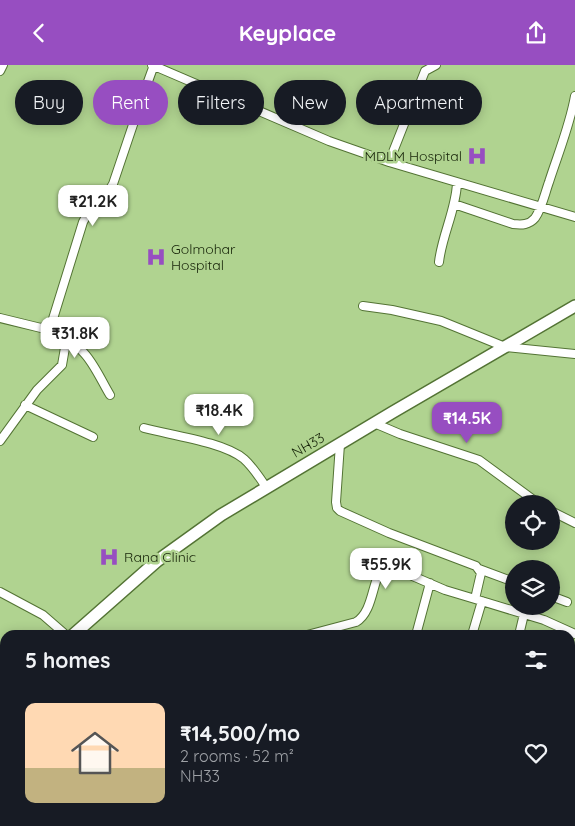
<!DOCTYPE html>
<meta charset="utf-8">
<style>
body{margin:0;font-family:Quicksand,sans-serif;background:#20242c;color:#f1f3f6;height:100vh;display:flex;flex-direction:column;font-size:19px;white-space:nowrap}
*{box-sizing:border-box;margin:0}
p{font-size:16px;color:#9ea1a6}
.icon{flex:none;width:28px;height:28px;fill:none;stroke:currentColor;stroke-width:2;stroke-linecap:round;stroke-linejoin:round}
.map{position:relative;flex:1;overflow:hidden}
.details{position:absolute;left:0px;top:565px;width:575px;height:196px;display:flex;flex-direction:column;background:#171b24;border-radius:15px 15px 0 0;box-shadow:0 2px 12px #0003}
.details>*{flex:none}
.banner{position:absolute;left:15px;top:15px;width:545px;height:45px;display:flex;gap:10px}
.tools{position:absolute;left:505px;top:430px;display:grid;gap:10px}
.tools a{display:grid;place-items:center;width:55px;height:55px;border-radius:50%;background:#171b24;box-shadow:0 2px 12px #0003;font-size:25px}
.price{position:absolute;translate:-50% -42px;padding:0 11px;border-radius:10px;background:#fff;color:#222;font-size:16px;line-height:32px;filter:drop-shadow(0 1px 2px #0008)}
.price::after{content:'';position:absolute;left:50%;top:30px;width:15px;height:11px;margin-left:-8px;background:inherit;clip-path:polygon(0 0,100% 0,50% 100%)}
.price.current{background:#974ec1;color:#fff}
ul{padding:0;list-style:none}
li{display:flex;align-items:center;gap:15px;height:125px;padding:0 25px}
li span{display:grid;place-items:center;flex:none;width:140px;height:100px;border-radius:10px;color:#555}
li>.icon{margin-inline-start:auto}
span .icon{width:60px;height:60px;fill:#fffc;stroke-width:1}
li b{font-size:21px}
h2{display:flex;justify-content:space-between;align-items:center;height:60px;padding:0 25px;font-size:21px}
.pill{padding:0 18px;border-radius:22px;background:#171b24;box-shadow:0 2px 12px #0003;font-size:18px;line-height:45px}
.pill.current{background:#974ec1;color:#fff}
header{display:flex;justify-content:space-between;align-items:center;height:65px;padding:0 25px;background:#974ec1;color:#fff;font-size:22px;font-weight:700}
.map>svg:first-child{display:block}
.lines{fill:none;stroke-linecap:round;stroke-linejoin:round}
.street-casing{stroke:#537334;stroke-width:10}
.secondary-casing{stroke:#537334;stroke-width:14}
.street{stroke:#fff;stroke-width:8}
.secondary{stroke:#fff;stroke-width:11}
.labels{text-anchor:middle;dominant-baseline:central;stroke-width:5;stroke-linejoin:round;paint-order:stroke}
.poi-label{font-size:14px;fill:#172409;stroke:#b0d390;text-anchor:start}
.street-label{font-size:14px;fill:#172409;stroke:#b0d390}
</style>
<header><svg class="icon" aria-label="back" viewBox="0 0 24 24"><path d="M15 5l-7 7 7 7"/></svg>Keyplace<svg class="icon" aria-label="share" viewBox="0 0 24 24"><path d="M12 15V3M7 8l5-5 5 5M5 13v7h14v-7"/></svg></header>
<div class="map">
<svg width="575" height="761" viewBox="0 0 575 761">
<rect width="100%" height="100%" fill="#b0d390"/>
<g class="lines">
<defs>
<path id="street" d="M152 0 329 76 389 97 575 152
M0 6 3 0
M389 97 425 6 436 0
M454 139 513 159C522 160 529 160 535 153 542 143 545 128 549 117 558 89 570 60 575 31
M439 197C442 170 456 145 457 118
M363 241 392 245 441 256 505 282 575 289
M0 253 41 263 47 261 52 257 83 157C91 141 105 134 113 119L142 33 154 0
M47 261C55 276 71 275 82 286 93 296 102 317 110 330
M25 340 93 372
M374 358 400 369 479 395 539 439
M144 363C170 370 224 377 244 394 253 402 260 413 266 422
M0 376 37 325 62 300 66 277
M340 379 336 437 337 443 340 446 389 468 476 501 481 508 475 534 544 555 575 569
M551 446 575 458
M479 504 514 517
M0 527 43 550 66 570
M551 531 567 537
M307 570 356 557C376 545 371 507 387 500L445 525 475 534
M416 570 430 518
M472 570 482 536
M519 570 524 549
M570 612 575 607
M570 674 575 670
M570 711 575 712
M29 761 31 756
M344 761 345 756
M466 761 467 756
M537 761 538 756"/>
<path id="secondary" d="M73 570 157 496 221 450 393 347 575 241
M0 642 5 637"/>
</defs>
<use href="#street" class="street-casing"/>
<use href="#secondary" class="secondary-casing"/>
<use href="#street" class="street"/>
<use href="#secondary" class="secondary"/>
</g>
<defs>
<symbol id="hospital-bare" viewBox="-9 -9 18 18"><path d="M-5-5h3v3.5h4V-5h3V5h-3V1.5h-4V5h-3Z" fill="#974ec1" stroke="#b0d390" stroke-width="2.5" paint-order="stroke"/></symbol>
</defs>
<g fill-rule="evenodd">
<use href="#hospital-bare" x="463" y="77" width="28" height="28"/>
<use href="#hospital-bare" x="142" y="178" width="28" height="28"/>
<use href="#hospital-bare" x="95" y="478" width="28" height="28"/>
</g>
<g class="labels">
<g class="poi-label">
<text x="462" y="91" text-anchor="end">MDLM Hospital</text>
<text x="171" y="184">Golmohar<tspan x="171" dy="16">Hospital</tspan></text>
<text x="124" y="492">Rana Clinic</text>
</g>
<g class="street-label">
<text transform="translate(308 380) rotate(-30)">NH33</text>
</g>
</g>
</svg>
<div class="tools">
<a><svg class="icon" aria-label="locate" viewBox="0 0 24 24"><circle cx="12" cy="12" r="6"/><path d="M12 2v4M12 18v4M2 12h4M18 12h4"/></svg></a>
<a><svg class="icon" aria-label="layers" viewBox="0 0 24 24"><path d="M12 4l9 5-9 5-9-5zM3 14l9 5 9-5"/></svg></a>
</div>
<b class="price" style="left:93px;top:162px">₹21.2K</b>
<b class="price" style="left:75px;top:294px">₹31.8K</b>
<b class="price" style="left:219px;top:371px">₹18.4K</b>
<b class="price current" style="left:467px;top:379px">₹14.5K</b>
<b class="price" style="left:386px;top:525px">₹55.9K</b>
<div class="banner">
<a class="pill">Buy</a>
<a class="pill current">Rent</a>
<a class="pill">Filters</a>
<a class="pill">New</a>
<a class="pill">Apartment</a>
</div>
<section class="details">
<h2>5 homes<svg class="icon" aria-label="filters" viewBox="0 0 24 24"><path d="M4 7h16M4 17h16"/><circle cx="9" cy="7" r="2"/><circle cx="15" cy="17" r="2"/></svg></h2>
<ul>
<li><span style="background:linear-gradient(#ffd9b3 65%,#c2b280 0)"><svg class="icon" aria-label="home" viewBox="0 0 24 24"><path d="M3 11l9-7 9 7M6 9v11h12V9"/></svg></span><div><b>₹14,500/mo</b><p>2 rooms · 52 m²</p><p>NH33</p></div><svg class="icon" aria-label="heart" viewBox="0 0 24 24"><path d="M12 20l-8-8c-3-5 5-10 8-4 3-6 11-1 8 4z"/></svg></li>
</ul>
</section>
</div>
